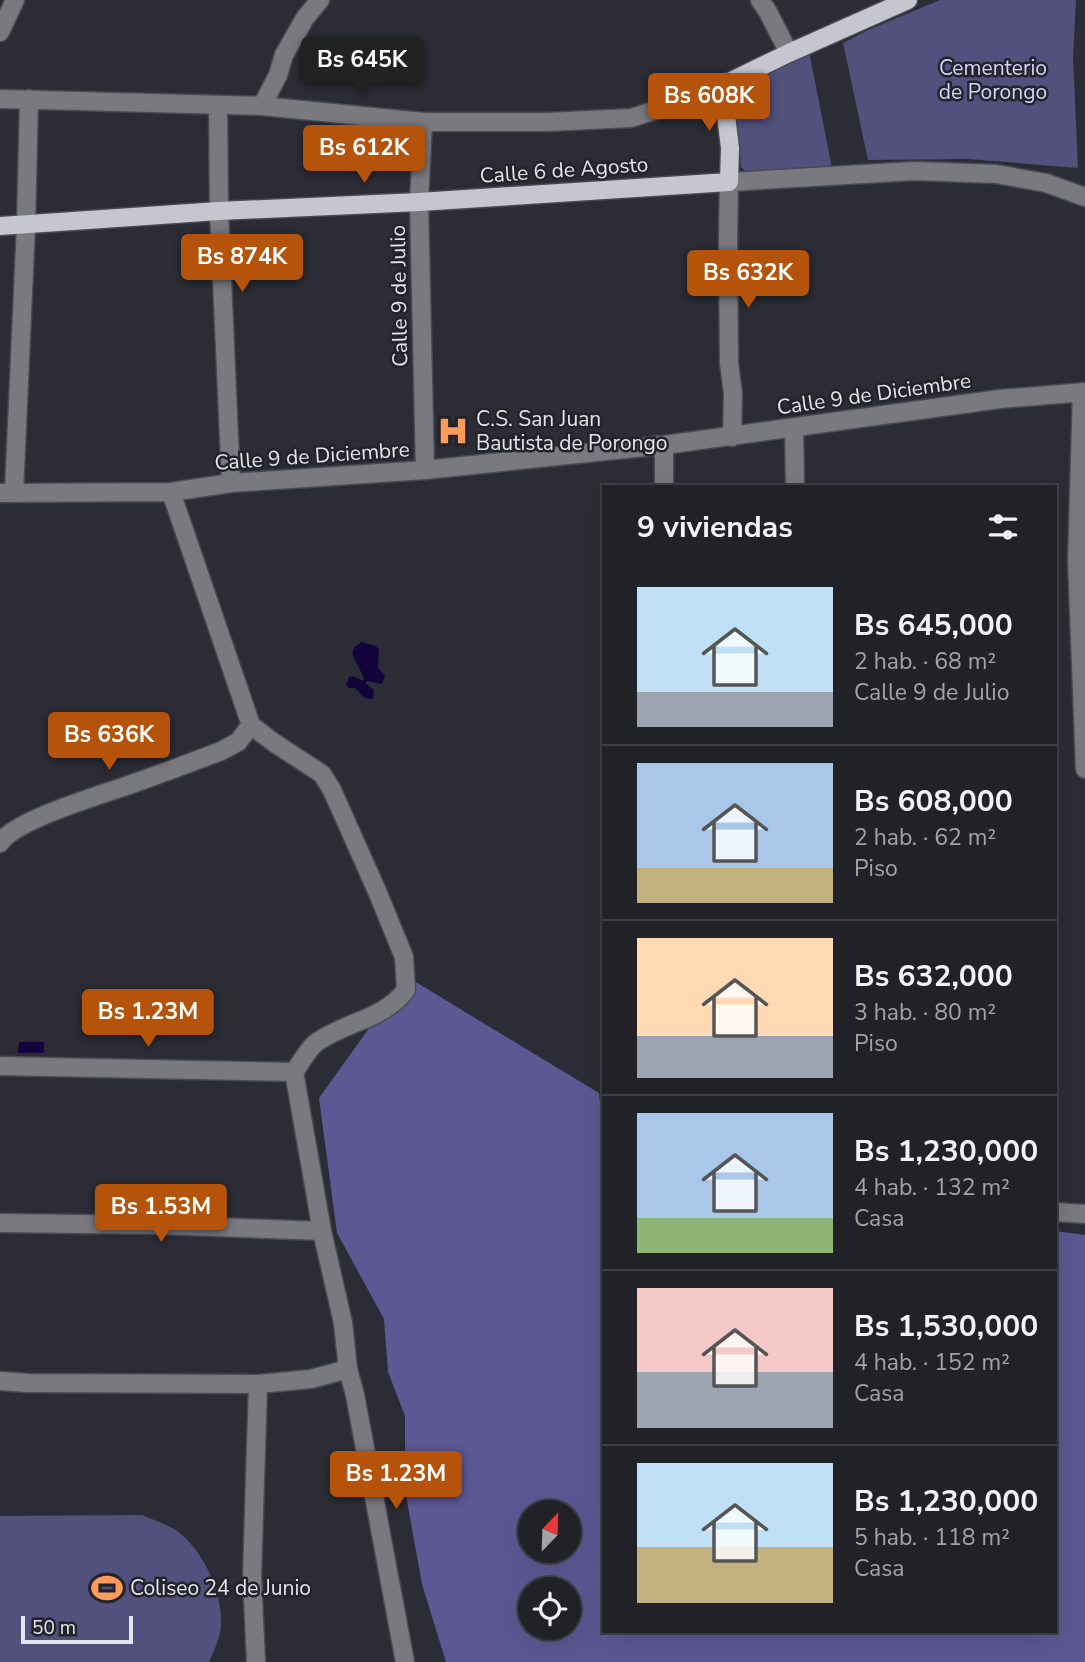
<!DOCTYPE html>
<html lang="es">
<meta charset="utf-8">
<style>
body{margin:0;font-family:"Nunito Sans",sans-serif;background:#292930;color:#f1f3f6;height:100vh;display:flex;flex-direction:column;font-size:26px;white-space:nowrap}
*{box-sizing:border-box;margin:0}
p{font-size:23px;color:#a2a3a8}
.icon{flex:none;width:38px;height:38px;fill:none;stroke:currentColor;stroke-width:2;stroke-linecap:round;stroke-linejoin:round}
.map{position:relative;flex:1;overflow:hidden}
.sheet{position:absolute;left:602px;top:485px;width:455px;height:1148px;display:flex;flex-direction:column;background:#212128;border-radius:0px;box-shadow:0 7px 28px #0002,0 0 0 2px #3e3e45}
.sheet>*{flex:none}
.needle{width:46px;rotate:23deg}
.buttons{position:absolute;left:518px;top:1500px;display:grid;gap:14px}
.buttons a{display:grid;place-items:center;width:63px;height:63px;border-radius:50%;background:#212128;box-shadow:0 7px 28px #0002,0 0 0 2px #3e3e45;font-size:35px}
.scale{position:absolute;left:21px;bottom:18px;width:112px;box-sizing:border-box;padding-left:7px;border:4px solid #e4e4eb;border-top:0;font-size:19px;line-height:24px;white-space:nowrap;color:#e4e4eb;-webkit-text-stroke:5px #23232c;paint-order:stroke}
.price{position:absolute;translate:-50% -60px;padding:0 16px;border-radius:7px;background:#b45309;color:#fff;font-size:23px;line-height:46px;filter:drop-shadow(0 2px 4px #0008)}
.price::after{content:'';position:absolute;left:50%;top:42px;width:21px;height:16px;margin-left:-10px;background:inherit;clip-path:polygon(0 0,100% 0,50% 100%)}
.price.on{background:#222;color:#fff}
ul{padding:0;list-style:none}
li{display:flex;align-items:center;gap:21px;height:175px;padding:0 35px}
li+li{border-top:2px solid #3e3e45}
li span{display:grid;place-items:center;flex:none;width:196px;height:140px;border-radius:0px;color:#555}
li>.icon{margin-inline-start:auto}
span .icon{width:84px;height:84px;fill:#fffc;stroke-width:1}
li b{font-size:30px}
h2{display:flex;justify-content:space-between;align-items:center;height:84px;padding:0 35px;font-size:30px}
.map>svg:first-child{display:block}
.green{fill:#52507c}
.forest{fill:#5c5894;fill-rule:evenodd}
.water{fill:#12043a}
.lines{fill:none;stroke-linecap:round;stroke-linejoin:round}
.minor-casing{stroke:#494953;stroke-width:21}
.major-casing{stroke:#494953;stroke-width:21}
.minor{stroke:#79797f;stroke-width:18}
.major{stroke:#c6c6d0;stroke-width:18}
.labels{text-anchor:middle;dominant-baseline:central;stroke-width:5;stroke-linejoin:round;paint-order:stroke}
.park-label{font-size:21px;fill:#d3d3f7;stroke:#23232c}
.street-label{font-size:21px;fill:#e4e4eb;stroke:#23232c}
.poi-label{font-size:21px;fill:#e4e4eb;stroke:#23232c;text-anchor:start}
</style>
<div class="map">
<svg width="1085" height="1662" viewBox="0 0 1085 1662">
<rect width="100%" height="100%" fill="#2c2c36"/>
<path class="green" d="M940 0H1076L1073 57 1078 168 969 159 868 160 843 43 868 30Z
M809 51 832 168 747 173 741 167 734 93 738 86Z
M142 1515C153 1520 167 1524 177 1531 204 1551 223 1593 221 1626 220 1638 214 1651 209 1662H0V1516Z"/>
<path class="forest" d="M409 978 599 1093 604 1145V1631H1055V1231L1085 1235V1662H446L422 1584 405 1490V1416L388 1372 384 1319 337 1233 319 1098 380 1013ZM530 1512H569V1550H530ZM530 1589H569V1628H530Z"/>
<path class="water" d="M362 642 376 646 379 650 378 667 385 676 382 684 367 681 365 683 374 690 373 699C363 700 361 694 355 688H349L346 685 349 677 353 676 363 681 364 678C362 675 361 672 359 668 353 656 347 650 362 642Z
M19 1042H44V1053H18Z"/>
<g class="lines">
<defs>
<path id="minor" d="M760 0 768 12 789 53
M0 32 15 0
M0 99 262 106 423 122H547L631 118 697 97 725 84
M218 105 219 211 231 483
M262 106 278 75 284 55 305 18 320 0
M423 122 419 202 425 470
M1082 392 1077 561 1085 769
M794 428 795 486
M732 437 733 394 729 363 728 237 729 182 914 171 996 174 1046 183 1085 197
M664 445V486
M14 492 26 225 29 99
M171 492 251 725 273 742 322 774 332 790 377 891 404 957 406 990C383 1020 347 1021 317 1042 309 1047 301 1063 294 1072L322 1231 343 1323 348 1369 355 1395 405 1662
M0 493 171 492 231 483 425 470 664 445 1000 399 1085 392
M0 843C15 820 100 795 129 785 160 774 190 763 221 751L238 742 251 725
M0 1066 294 1072
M1055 1212 1085 1214
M0 1223 160 1225 322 1231
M0 1381 28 1383 258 1384 311 1379 348 1369
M256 1662 252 1577 258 1384"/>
<path id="major" d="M0 226 219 211 419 202 729 182 730 148 726 115 725 84 789 53 908 0"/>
</defs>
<use href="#minor" class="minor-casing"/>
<use href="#major" class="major-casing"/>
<use href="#minor" class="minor"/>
<use href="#major" class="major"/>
</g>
<defs>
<symbol id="hospital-bare" viewBox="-9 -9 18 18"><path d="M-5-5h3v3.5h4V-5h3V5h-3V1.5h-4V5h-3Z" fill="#ff9b5a" stroke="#23232c" stroke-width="2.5" paint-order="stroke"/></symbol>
<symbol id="stadium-bare" viewBox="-9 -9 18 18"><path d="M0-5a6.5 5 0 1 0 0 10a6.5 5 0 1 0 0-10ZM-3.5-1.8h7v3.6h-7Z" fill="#ff9b5a" stroke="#23232c" stroke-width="2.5" paint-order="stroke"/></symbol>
</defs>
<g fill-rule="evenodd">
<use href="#hospital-bare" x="431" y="409" width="44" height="44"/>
<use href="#stadium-bare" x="85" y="1566" width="44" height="44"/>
</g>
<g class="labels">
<g class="park-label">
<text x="993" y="68">Cementerio<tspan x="993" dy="24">de Porongo</tspan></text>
</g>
<g class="street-label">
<text transform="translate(564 170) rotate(-4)">Calle 6 de Agosto</text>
<text transform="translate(399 296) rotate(-91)">Calle 9 de Julio</text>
<text transform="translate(874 394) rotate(-8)">Calle 9 de Diciembre</text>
<text transform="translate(312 456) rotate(-4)">Calle 9 de Diciembre</text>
</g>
<g class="poi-label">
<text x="476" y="419">C.S. San Juan<tspan x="476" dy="24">Bautista de Porongo</tspan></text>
<text x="130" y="1588">Coliseo 24 de Junio</text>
</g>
</g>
</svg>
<div class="buttons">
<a><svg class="needle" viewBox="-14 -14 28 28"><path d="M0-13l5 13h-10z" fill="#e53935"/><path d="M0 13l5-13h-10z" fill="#a2a3a8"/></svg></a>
<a><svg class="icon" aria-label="locate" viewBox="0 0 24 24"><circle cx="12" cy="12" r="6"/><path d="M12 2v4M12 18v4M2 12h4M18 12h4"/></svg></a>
</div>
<div class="scale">50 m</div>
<b class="price on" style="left:362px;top:97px">Bs 645K</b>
<b class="price" style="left:709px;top:133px">Bs 608K</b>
<b class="price" style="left:364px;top:185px">Bs 612K</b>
<b class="price" style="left:242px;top:294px">Bs 874K</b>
<b class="price" style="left:748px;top:310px">Bs 632K</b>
<b class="price" style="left:109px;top:772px">Bs 636K</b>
<b class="price" style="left:148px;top:1049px">Bs 1.23M</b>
<b class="price" style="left:161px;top:1244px">Bs 1.53M</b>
<b class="price" style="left:396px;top:1511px">Bs 1.23M</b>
<section class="sheet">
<h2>9 viviendas<svg class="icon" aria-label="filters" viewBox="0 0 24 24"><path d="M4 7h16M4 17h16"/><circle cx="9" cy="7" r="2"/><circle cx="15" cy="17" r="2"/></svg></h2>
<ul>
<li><span style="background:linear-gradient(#bfe0f5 75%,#9aa5b1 0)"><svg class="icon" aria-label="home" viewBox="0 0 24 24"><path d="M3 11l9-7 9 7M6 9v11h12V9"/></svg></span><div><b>Bs 645,000</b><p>2 hab. · 68 m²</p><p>Calle 9 de Julio</p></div></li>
<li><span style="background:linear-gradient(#a9c7e8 75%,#c2b280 0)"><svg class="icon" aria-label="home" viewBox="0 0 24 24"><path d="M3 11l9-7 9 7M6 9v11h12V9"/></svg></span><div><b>Bs 608,000</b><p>2 hab. · 62 m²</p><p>Piso</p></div></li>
<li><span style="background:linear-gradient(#ffd9b3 70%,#9aa5b1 0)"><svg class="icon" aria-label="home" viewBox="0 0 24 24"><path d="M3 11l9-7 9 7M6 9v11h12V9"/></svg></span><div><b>Bs 632,000</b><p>3 hab. · 80 m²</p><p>Piso</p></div></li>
<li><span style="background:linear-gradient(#a9c7e8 75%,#8fb573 0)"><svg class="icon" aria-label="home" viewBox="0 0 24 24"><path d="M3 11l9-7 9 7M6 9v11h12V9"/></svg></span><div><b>Bs 1,230,000</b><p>4 hab. · 132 m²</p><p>Casa</p></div></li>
<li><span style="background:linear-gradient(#f6c9c9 60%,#9aa5b1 0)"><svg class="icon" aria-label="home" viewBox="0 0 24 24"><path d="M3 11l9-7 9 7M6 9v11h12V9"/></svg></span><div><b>Bs 1,530,000</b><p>4 hab. · 152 m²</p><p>Casa</p></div></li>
<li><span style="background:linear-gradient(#bfe0f5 60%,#c2b280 0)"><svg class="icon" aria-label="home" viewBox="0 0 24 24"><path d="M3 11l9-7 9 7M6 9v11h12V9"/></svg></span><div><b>Bs 1,230,000</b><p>5 hab. · 118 m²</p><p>Casa</p></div></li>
</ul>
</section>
</div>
